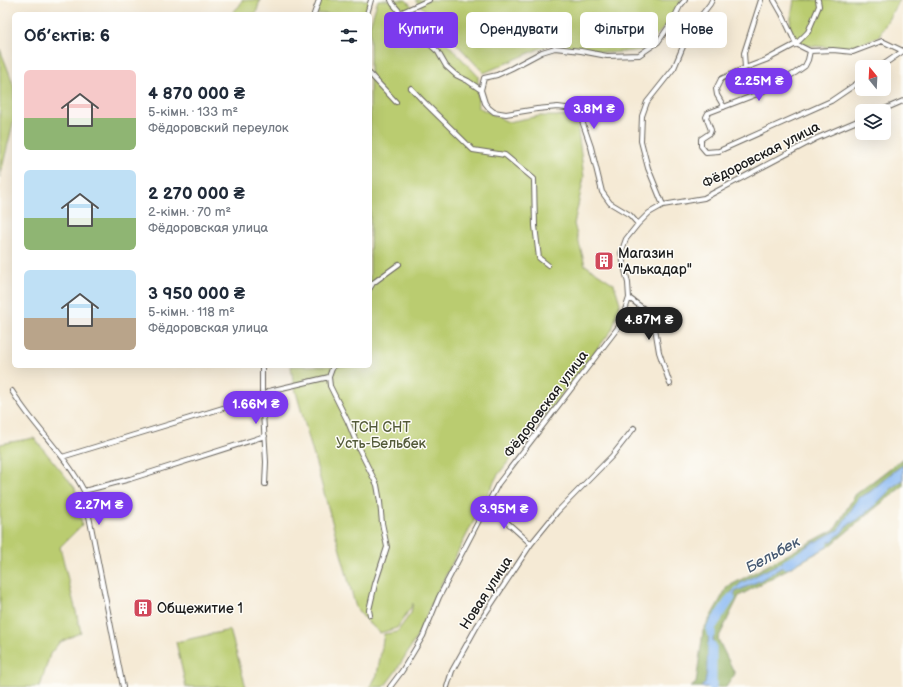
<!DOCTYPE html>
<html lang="uk">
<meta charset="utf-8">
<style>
body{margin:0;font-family:"Balsamiq Sans",sans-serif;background:#f2f2f3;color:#1f2937;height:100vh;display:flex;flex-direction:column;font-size:15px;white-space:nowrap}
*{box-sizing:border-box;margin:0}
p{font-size:13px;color:#747a83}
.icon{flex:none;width:22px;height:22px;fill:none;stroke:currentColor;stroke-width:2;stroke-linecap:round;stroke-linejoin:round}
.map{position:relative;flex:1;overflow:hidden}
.side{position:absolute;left:12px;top:12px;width:360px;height:356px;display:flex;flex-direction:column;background:#fff;border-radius:6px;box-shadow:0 4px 16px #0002}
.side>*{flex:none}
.guide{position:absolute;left:384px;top:12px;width:380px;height:36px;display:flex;gap:8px}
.needle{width:26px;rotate:342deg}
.controls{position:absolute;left:855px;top:60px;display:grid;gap:8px}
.controls a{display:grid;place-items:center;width:36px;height:36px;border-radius:6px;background:#fff;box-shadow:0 4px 16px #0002;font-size:20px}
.price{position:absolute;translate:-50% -34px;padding:0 9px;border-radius:14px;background:#7c3aed;color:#fff;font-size:13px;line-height:26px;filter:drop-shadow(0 1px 2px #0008)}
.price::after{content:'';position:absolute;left:50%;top:24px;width:12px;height:9px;margin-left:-6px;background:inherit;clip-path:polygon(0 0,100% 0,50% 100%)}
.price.on{background:#222;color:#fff}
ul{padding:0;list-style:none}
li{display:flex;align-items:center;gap:12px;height:100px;padding:0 12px}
li span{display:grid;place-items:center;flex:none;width:112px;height:80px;border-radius:6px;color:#555}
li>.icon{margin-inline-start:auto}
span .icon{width:48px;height:48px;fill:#fffc;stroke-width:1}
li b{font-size:17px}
h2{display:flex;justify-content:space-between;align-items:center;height:48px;padding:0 12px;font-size:17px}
.chip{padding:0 14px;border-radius:6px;background:#fff;box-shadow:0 4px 16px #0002;font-size:14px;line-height:36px}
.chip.on{background:#7c3aed;color:#fff}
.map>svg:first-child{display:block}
.green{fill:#bacc70;stroke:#6b7446}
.forest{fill:#93b062;stroke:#58663f}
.water{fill:#87b7f3;stroke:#526a88}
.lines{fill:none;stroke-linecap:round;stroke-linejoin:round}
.river{stroke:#87b7f3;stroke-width:9}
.street-casing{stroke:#68645d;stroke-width:6}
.street{stroke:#fff;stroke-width:4}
.labels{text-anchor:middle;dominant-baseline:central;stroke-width:3;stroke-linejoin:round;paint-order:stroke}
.street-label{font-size:14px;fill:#1c1c1c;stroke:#fdfcf7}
.poi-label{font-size:14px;fill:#1c1c1c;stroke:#fdfcf7;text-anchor:start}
.park-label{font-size:14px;fill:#535a39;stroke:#fdfcf7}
.water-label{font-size:15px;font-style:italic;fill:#475a72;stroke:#fdfcf7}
</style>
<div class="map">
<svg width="903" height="687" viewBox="0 0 903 687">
<rect width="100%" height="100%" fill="#fdfcf7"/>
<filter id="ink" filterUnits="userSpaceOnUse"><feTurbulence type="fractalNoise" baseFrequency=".025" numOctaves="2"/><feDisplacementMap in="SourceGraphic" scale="8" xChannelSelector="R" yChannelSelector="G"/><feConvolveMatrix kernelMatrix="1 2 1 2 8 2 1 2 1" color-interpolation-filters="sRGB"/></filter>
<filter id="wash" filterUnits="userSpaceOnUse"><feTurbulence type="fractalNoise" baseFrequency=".012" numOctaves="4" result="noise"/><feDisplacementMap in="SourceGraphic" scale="16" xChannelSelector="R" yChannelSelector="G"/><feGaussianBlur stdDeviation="0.9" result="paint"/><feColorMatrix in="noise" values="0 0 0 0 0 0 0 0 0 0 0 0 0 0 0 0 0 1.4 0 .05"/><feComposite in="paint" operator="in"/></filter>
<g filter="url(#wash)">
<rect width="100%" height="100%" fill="#f5ead5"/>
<path class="green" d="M242 0H260L256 14H231L240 5Z
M319 0H370L366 14H315Z
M378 0H406L478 76V107L508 122 539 116H564L577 123 584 177 574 224 585 265 614 284 620 303 612 330 497 476 433 600 418 635 396 671 384 687H370L377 675 384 634 397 632 411 613 413 603 411 607 397 628 380 633 366 620 356 608 293 381 291 366H370V25Z
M415 0H682L664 28 642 50 609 53 550 44 484 73Z
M794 0H899L879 36 849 49 802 45 789 30Z
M0 49 10 75 14 87V119L0 177Z
M34 438 75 488 82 525 60 547 81 632 59 643 50 654 40 687H0V444Z
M230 630 246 687H186L176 642Z"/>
<path class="forest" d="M903 458V486L873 510 831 545 739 596 718 639 735 674 726 687H691L696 683 703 631 727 587 835 529 855 495Z"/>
<path class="water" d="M903 465V480L894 486 875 505 857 520 846 526 843 531 832 541 814 548 759 581 735 592 734 598 728 603 715 623 713 628V648L712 657V687H701L705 683 707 671 709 628 711 620 732 592 741 583 796 555 806 547 838 530 859 498 870 492 893 472Z"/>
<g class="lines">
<path class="river" d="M786 564 824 543
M711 633V628L731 598
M712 646V687"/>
</g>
</g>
<g filter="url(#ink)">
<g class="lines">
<defs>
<path id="street" d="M391 0 393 4 418 33 438 52 446 66 456 75 468 81 481 90 485 103 489 108 494 112 506 114 537 109 558 107 573 109 581 118 591 147 602 192 610 203 630 215 638 224
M774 0 782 14 796 44 810 51 833 50 853 52 882 41 903 51
M400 13 429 0
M314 14 319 0
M367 14 371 0
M810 51 808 60 805 66 795 73 760 93 708 113 706 117 711 130 710 133 701 139V146L706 152 719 151 831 101 862 80
M880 67 903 51
M745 68 744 53 761 0
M370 74 396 102
M411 88 422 100 473 150 505 155 534 179 535 226 539 258 548 265
M481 90 484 78 497 75 512 68 542 52 555 48 581 51 607 56 639 55 658 42 672 22 680 6 685 0
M724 107 717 95 716 89 721 79 745 68 766 60 796 44 808 32 819 6 818 0
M880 111 903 101
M663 205 648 168 641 141 642 116 647 102 674 68 690 30 710 4 712 0
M370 288 373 283 399 264
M629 298 651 314 654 322 659 352 670 384
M262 366V396L266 462 265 484
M333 366 329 377 330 386 348 422 359 449 377 485 380 502 382 523 387 547 375 584 369 610 370 615
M12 391C17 399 22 406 28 414 47 439 70 463 84 491L123 687
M62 457 262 396 269 391 329 377
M84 491 130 479 265 436
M488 505 531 544
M390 687 402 671 423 636 439 597 498 484 620 325 629 298 628 283 621 253 626 239 638 224 649 213 663 205 704 198 815 139 862 119
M447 687 452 671 477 626 531 544 557 512 612 456 634 428"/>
</defs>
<use href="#street" class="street-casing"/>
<use href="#street" class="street"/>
</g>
</g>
<defs>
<symbol id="building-square" viewBox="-11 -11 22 22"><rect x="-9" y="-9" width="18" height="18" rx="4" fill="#d1495b" stroke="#fdfcf7"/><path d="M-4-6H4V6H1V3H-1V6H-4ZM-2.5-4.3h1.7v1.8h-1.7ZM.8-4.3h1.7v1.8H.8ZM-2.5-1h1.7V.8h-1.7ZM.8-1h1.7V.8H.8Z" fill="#fff"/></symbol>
</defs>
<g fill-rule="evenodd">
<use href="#building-square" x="593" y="250" width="22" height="22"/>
<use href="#building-square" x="132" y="597" width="22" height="22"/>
</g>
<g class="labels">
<g class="street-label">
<text transform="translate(761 155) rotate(-27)">Фёдоровская улица</text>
<text transform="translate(546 404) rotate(-53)">Фёдоровская улица</text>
<text transform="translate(486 593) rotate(-57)">Новая улица</text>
</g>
<g class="poi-label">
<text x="618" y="253">Магазин<tspan x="618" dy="16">"Алькадар"</tspan></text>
<text x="157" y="608">Общежитие 1</text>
</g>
<g class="park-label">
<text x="381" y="427">ТСН СНТ<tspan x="381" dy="16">Усть-Бельбек</tspan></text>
</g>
<g class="water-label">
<text transform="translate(773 555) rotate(-29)">Бельбек</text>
</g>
</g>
</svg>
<div class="controls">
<a><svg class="needle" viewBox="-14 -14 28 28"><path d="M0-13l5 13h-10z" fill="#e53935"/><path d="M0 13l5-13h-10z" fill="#747a83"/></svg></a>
<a><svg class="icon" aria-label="layers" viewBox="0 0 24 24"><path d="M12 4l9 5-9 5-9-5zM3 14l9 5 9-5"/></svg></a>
</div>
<b class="price" style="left:759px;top:102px">2.25M ₴</b>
<b class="price" style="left:594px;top:130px">3.8M ₴</b>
<b class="price on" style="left:649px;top:341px">4.87M ₴</b>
<b class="price" style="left:256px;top:425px">1.66M ₴</b>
<b class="price" style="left:99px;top:526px">2.27M ₴</b>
<b class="price" style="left:504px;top:530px">3.95M ₴</b>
<div class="guide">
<a class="chip on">Купити</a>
<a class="chip">Орендувати</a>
<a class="chip">Фільтри</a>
<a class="chip">Нове</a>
</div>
<section class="side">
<h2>Об’єктів: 6<svg class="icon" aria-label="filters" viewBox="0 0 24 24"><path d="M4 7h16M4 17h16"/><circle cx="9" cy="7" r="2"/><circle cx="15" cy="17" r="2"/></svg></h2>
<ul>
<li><span style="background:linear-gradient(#f6c9c9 60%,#8fb573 0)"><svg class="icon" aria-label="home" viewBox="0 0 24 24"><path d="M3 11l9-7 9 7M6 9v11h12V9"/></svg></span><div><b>4 870 000 ₴</b><p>5-кімн. · 133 m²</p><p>Фёдоровский переулок</p></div></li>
<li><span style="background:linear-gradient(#bfe0f5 60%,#8fb573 0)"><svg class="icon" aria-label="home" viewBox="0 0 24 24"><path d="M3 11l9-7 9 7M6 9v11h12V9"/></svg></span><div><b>2 270 000 ₴</b><p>2-кімн. · 70 m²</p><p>Фёдоровская улица</p></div></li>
<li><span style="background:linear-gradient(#bfe0f5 60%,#b9a48a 0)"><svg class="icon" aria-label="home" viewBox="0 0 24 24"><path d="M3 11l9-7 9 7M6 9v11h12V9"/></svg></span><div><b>3 950 000 ₴</b><p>5-кімн. · 118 m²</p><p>Фёдоровская улица</p></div></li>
</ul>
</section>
</div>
